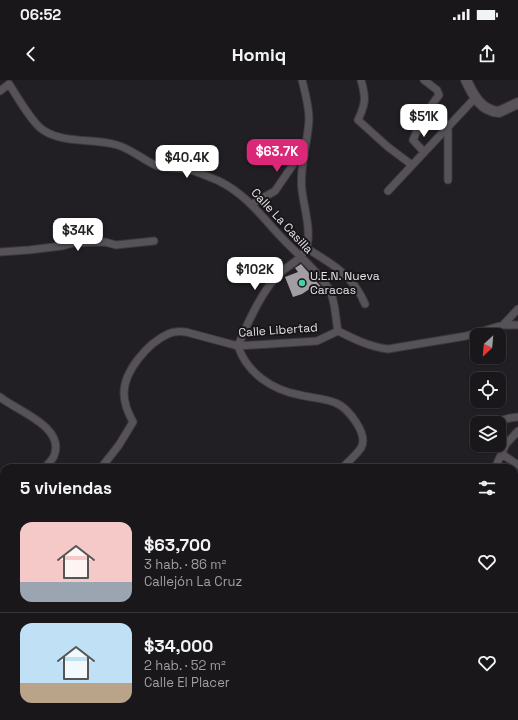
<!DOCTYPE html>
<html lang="es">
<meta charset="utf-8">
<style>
body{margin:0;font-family:"Space Grotesk",sans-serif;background:#232024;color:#f1f3f6;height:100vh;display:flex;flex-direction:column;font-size:15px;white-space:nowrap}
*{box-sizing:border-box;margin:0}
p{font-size:13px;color:#9f9fa3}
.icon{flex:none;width:22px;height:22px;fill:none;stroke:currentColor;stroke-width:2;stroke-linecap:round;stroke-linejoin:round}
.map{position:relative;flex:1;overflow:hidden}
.side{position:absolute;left:0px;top:384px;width:518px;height:256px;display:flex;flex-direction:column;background:#1a171b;border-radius:12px 12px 0 0;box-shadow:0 1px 3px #0004,0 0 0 1px #38363a}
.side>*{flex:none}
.needle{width:26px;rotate:206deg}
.tools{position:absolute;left:470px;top:248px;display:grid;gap:8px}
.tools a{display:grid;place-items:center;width:36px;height:36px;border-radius:8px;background:#1a171b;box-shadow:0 1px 3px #0004,0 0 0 1px #38363a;font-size:20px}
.price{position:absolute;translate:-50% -34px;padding:0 9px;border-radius:8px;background:#fff;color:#222;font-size:13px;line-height:26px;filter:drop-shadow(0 1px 2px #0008)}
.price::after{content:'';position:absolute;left:50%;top:24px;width:12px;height:9px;margin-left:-6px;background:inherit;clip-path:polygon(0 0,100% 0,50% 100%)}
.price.selected{background:#db2777;color:#fff}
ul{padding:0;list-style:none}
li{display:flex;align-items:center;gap:12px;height:100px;padding:0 20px}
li+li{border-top:1px solid #38363a}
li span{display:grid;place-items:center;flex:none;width:112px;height:80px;border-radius:12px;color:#555}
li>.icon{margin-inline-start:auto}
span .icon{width:48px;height:48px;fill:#fffc;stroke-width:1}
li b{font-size:17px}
h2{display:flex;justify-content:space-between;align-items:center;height:48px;padding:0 20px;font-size:17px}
.status{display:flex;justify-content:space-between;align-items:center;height:28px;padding:0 20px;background:#1a171b;direction:ltr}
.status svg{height:11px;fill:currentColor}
header{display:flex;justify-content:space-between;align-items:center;height:52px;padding:0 20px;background:#1a171b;font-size:18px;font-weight:800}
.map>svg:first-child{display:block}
.building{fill:#a19da3}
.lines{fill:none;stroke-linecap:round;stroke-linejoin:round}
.street-casing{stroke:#3c393d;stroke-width:9}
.secondary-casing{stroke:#3c393d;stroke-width:12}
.street{stroke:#565257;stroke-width:7}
.secondary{stroke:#565257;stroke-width:10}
.poi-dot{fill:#41d4a1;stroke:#19161a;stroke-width:1.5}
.labels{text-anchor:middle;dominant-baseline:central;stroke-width:4;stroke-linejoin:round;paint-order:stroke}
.street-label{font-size:12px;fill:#e4e2e5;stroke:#19161a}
.poi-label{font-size:12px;fill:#e4e2e5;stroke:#19161a;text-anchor:start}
</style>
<div class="status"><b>06:52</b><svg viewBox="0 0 49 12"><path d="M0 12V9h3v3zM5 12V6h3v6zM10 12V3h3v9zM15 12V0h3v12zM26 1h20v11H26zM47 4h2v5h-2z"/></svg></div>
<header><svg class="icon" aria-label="back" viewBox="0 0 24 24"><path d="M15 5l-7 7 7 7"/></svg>Homiq<svg class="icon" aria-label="share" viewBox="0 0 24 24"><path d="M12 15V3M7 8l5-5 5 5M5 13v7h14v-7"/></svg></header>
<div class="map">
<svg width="518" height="640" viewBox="0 0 518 640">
<rect width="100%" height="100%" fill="#221f24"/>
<path class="building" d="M301 184 323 209 316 214 311 208 302 214 293 217 285 197 298 192 295 188Z"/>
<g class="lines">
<defs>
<path id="street" d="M361 0C366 18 366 23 358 40L388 67 412 85
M0 11 9 4C17 16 32 43 43 50 64 64 93 58 117 65 131 69 142 79 155 85 165 89 177 87 188 89 198 92 209 97 219 101 247 115 261 136 282 158 297 174 317 190 329 209 336 221 335 238 338 251
M424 72 413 60 423 37 439 15 437 10 424 0
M448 100V46
M388 111 475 18
M252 124 275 111 303 70
M306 168C331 183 354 196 365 224
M0 172 29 170 62 166 73 163 105 162 116 165 154 161
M503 245 518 229
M338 251C354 259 370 267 388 269L466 256 503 245H518
M238 266C247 244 260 215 276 197 284 187 298 183 305 171 313 156 304 127 302 111 299 87 308 63 309 39 309 26 305 12 302 0
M238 266C247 293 272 310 300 315 311 318 325 318 336 323 348 328 369 354 361 368 356 375 348 382 342 388
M0 317C17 331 66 347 54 376 52 380 48 384 45 388
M491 343 510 338 518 337
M502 374 518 385
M101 388 119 365 133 342C128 333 124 323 124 313 124 291 148 263 168 254 174 251 180 251 186 252L238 266 317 261 338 251
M495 388 506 364 518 351
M514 410 518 413
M0 417 4 413
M514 443 518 446
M0 455 4 456
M514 514 518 518
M0 547 4 544
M0 555 4 569
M514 606 518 604
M0 613 4 605
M147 636 148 640
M237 636 249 640
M86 640 88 636
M250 640 260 636
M471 640 475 636"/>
<path id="secondary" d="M466 0C473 15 481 31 499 32L518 23"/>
</defs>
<use href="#street" class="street-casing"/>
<use href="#secondary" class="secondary-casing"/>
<use href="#street" class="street"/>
<use href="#secondary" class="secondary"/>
</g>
<circle class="poi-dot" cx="302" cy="203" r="4"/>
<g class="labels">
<g class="street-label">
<text transform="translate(282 141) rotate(47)">Calle La Casilla</text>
<text transform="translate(278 250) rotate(-4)">Calle Libertad</text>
</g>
<g class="poi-label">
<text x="310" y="196">U.E.N. Nueva<tspan x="310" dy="14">Caracas</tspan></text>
</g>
</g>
</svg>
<div class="tools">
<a><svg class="needle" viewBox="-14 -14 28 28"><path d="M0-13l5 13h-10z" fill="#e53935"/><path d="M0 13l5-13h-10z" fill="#9f9fa3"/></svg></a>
<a><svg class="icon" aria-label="locate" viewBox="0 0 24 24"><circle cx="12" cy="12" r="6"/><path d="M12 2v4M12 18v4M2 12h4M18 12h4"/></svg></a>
<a><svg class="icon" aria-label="layers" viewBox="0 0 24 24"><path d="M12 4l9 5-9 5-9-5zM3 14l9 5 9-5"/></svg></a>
</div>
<b class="price" style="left:424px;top:58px">$51K</b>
<b class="price selected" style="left:277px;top:93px">$63.7K</b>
<b class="price" style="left:187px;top:99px">$40.4K</b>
<b class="price" style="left:78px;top:172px">$34K</b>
<b class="price" style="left:255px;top:211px">$102K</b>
<section class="side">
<h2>5 viviendas<svg class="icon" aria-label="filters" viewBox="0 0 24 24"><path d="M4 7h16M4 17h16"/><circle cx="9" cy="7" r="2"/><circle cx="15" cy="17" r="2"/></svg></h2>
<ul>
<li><span style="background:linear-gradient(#f6c9c9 75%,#9aa5b1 0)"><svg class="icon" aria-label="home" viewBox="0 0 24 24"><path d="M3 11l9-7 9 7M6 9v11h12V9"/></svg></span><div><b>$63,700</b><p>3 hab. · 86 m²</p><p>Callejón La Cruz</p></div><svg class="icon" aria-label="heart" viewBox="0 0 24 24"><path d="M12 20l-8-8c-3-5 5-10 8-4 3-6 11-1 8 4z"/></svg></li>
<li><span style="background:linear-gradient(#bfe0f5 75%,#b9a48a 0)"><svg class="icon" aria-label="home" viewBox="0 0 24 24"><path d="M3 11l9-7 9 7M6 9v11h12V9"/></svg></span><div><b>$34,000</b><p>2 hab. · 52 m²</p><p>Calle El Placer</p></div><svg class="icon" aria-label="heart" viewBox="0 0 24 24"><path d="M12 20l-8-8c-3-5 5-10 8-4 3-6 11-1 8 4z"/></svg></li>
</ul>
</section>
</div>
